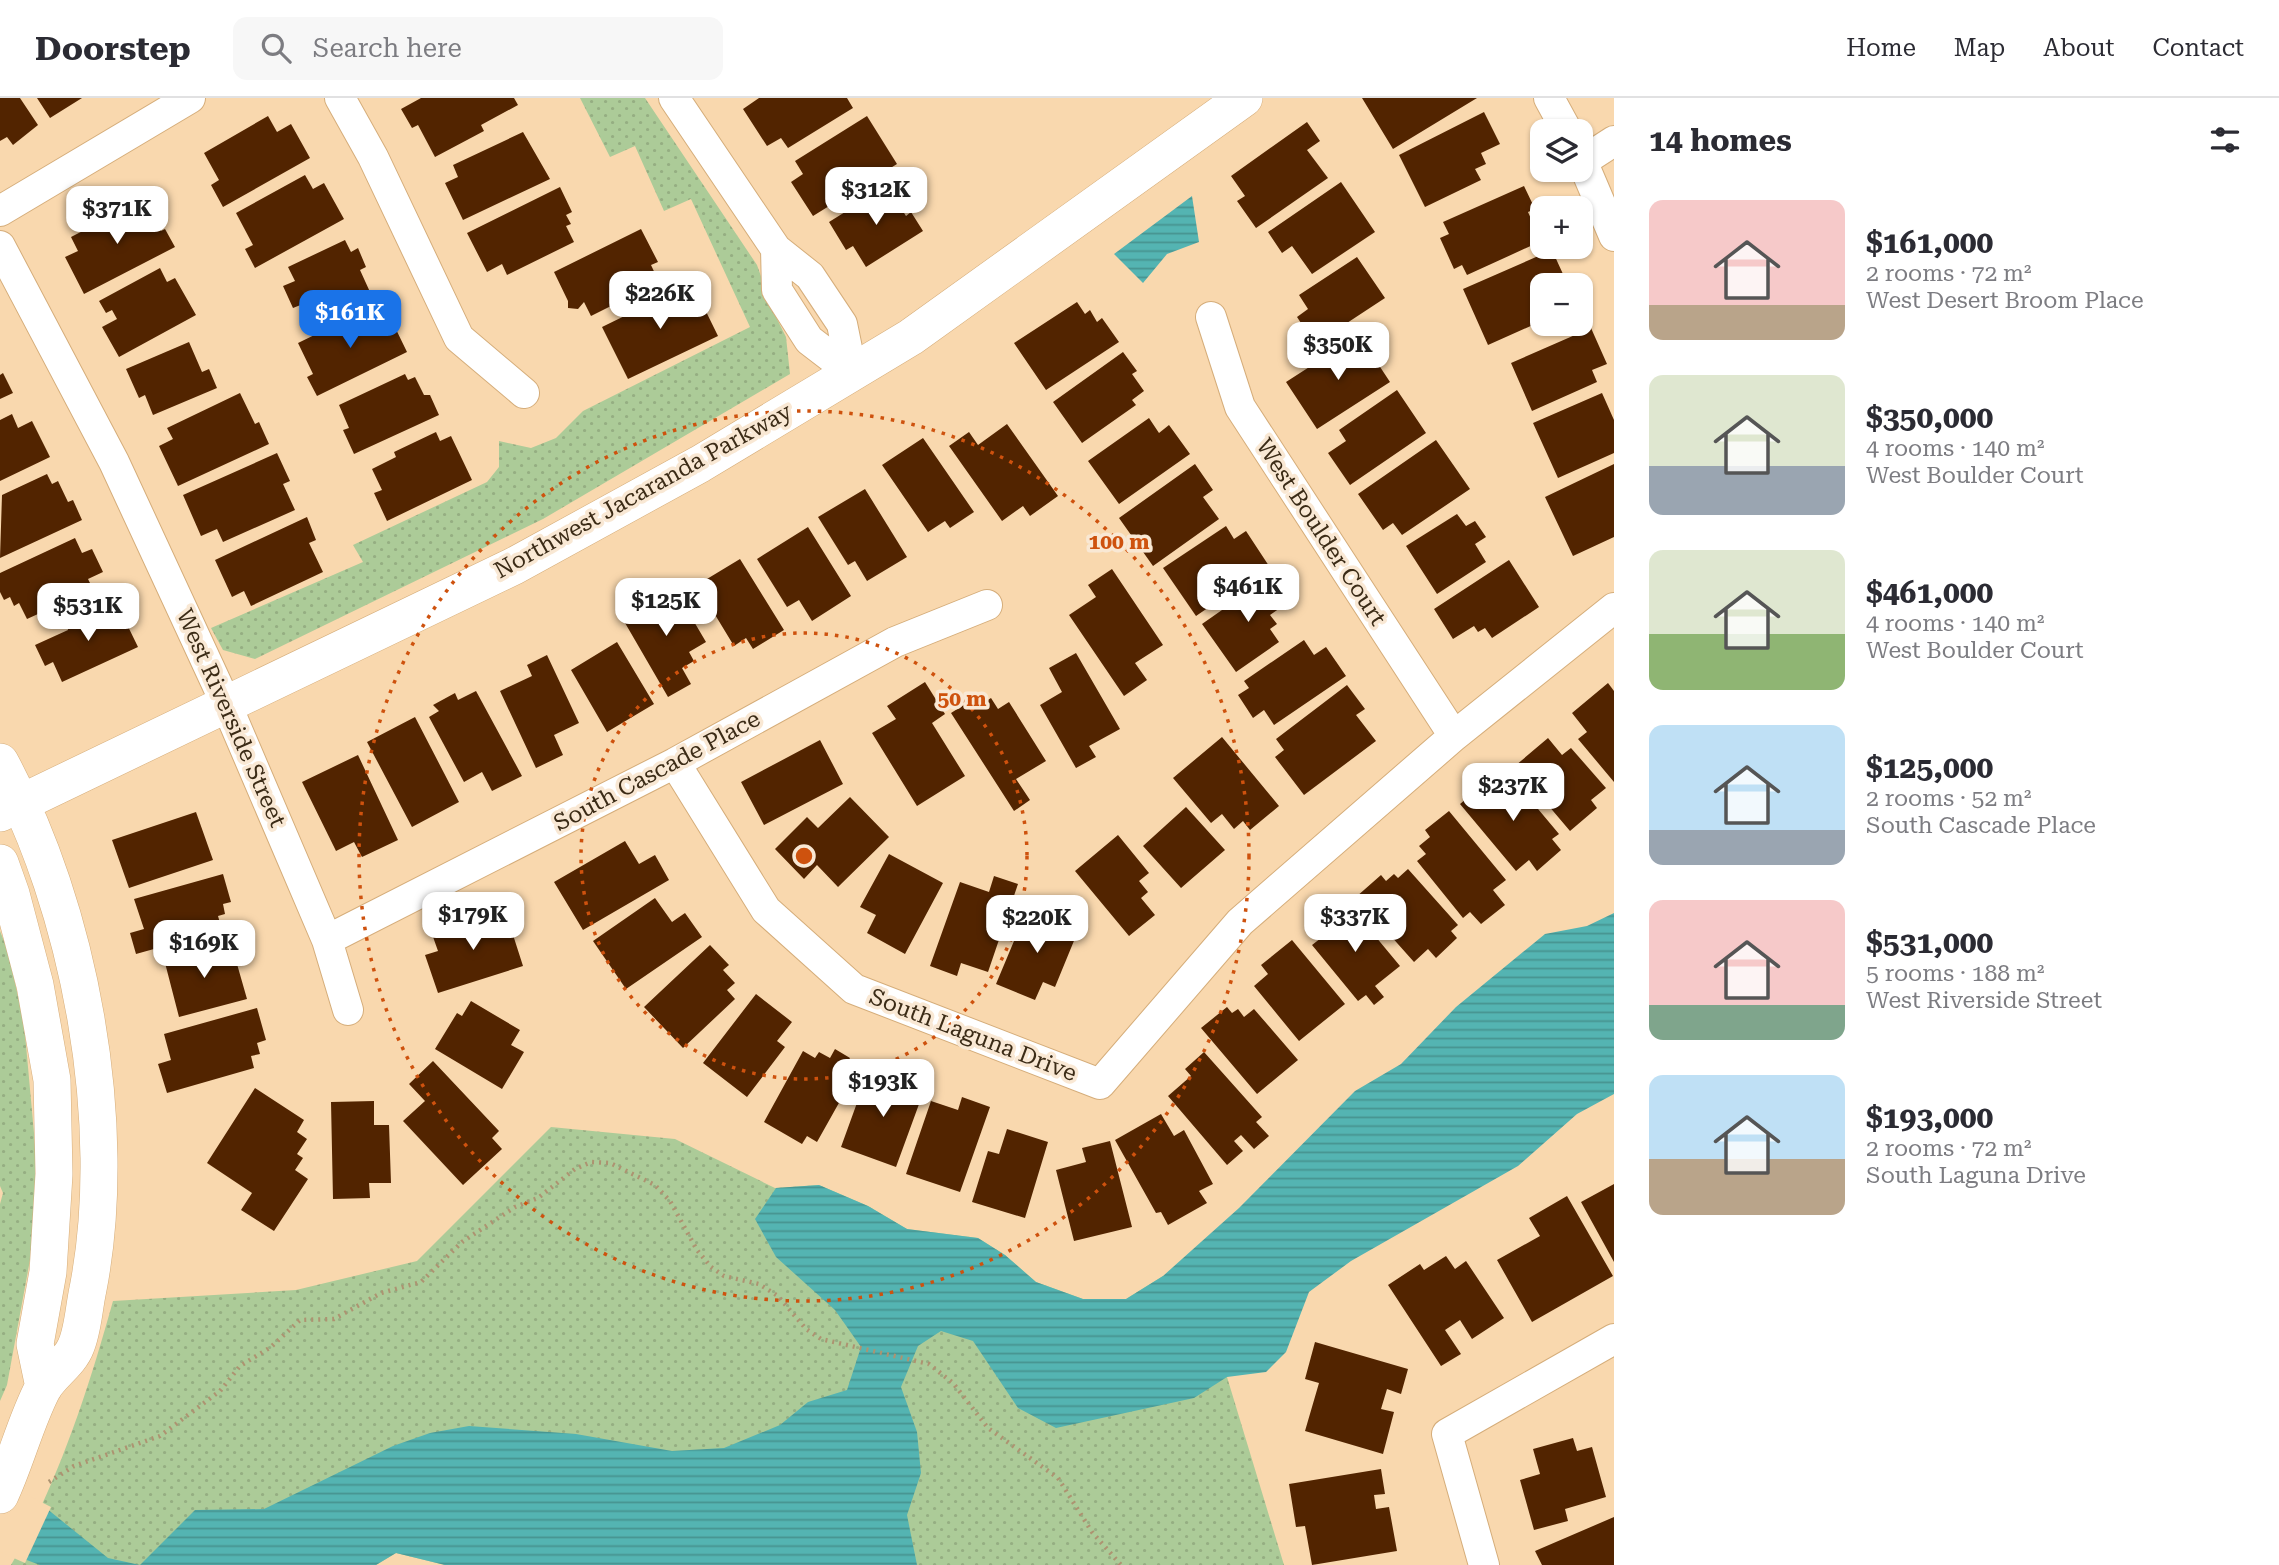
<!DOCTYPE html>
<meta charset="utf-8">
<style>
body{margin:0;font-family:"Roboto Serif",serif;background:#f7f7f7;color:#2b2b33;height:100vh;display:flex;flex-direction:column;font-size:26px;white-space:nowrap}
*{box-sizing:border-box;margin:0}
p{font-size:23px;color:#7c7c81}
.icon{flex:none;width:38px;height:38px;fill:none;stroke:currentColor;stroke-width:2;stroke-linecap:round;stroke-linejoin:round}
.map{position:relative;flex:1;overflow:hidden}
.panel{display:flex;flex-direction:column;background:#fff;width:665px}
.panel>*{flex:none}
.buttons{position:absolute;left:1530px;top:21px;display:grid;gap:14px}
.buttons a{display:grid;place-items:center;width:63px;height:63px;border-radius:14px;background:#fff;box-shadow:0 2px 5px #0004;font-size:35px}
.price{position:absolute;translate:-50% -60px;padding:0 16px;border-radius:14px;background:#fff;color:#222;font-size:23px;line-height:46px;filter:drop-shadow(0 2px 4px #0008)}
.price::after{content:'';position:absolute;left:50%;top:42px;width:21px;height:16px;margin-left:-10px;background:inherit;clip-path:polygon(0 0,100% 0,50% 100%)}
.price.selected{background:#1a73e8;color:#fff}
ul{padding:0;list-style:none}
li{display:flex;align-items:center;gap:21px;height:175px;padding:0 35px}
li span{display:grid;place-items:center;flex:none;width:196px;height:140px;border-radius:14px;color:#555}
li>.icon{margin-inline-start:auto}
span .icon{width:84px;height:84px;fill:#fffc;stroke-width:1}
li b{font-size:30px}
h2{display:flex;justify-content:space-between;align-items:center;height:84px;padding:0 35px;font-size:30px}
header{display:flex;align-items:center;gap:42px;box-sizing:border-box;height:98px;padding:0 35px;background:#fff;border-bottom:2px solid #e1e1e2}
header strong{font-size:33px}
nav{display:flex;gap:38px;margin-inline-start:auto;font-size:24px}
.search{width:490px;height:63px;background:#f7f7f7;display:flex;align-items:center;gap:18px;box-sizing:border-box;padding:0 24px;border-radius:14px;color:#7c7c81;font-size:26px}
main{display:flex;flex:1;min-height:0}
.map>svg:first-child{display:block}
.green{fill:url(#green-dots)}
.water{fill:url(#water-rules)}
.pier{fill:#f9d8ae}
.building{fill:#522400}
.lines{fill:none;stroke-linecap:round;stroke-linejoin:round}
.minor-casing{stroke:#d5ad7a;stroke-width:32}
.tertiary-casing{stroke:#d5ad7a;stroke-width:38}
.path{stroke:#ad9371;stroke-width:4.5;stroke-dasharray:2 5;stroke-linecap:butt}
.minor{stroke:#fff;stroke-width:30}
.tertiary{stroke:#fff;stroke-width:37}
.ring{fill:none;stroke:#ce520e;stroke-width:3.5;stroke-dasharray:3.5 7}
.labels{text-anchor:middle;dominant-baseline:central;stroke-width:7;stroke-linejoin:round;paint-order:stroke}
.street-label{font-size:23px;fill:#3b2b16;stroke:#f9e8d4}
.centre{fill:#ce520e;stroke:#f9e8d4;stroke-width:3.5}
.ring-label{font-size:21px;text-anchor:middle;font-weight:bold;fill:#ce520e;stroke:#f9e8d4;stroke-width:7;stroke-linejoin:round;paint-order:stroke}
</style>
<header>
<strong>Doorstep</strong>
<div class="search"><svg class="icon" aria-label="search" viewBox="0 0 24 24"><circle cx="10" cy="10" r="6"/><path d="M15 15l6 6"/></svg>Search here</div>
<nav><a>Home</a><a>Map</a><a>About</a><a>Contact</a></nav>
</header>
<main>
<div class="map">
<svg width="1614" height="1467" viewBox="0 0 1614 1467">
<defs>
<pattern id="green-dots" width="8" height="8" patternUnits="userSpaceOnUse" patternTransform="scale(1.75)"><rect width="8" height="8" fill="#accb98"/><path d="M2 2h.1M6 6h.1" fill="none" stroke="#95ae82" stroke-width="1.8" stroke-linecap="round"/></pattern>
<pattern id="water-rules" width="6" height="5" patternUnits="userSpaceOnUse" patternTransform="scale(1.75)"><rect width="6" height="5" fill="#54b4b2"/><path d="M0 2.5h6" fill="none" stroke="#479390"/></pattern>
</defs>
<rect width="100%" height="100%" fill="#f9d8ae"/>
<path class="green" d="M580 0H645L757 167 774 215 786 239 790 276 543 421 255 561 223 552 211 530 363 464 353 447 487 384 499 369V343L531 350 556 340 583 313 750 229 691 101 664 113 635 48 610 59Z
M0 833 8 853 24 925 38 1079 32 1151 7 1287 0 1303V1106L3 1095 0 1088Z
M551 1029 675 1041 775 1090 819 1087 868 1108 907 1131 978 1140 1005 1157 1036 1184 1083 1201H1126L1163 1178 1227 1279 1284 1467H445L396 1455 376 1467H11C58 1385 88 1293 113 1203L296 1192 417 1163Z"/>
<path class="water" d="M1192 98 1199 144 1167 156 1143 185 1114 156Z
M1614 815V996L1577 1016 1518 1068 1351 1163 1309 1194 1286 1254 1266 1274 1227 1279 1194 1300 1056 1330 1018 1310 973 1243 941 1233 918 1248 901 1289 917 1334 921 1375 907 1417 917 1467H445L396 1455 376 1467H40L16 1458 41 1406 108 1460 140 1467 195 1412 264 1411 393 1348 430 1335 469 1328 576 1336 672 1353 724 1350 780 1327 808 1304 847 1292 861 1249 835 1212 776 1159 755 1121 776 1090 819 1087 868 1108 907 1131 978 1140 1005 1157 1036 1184 1083 1201H1126L1163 1178 1239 1110 1355 993 1401 966 1456 909 1545 836 1587 828Z"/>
<path class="pier" d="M0 1383 51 1409 25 1465 0 1454Z"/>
<path class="building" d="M0 0H20L38 27 13 47 7 39 0 43Z
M37 0H82L50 20Z
M421 0H514L518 7 481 27 484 33 435 59 418 27 412 30 401 11Z
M759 0H847L853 10 788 50 781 40 767 48 743 11Z
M1362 0H1477L1393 51Z
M1484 14 1500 46 1481 55 1486 66 1475 71 1481 82 1425 109 1399 57Z
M268 18 277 34 291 26 310 60 223 109 211 87 219 82 204 55Z
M867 18 897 66 813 118 791 84 803 76 795 63Z
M1307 24 1320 43 1307 52 1328 80 1256 130 1237 103 1245 98 1231 78Z
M523 34 550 81 463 122 445 85 458 79 453 67Z
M305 77 313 91 324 85 344 121 255 170 245 151 253 147 236 115Z
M1341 84 1375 134 1312 176 1292 148 1282 155 1268 134Z
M887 88 906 118 911 114 923 133 866 169 853 148 846 152 829 124Z
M1524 88 1535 111 1528 114 1536 132 1530 135 1535 146 1467 177 1462 167 1454 171 1440 140 1449 136 1443 124Z
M560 89 572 114 566 117 571 126 566 128 574 144 507 177 502 166 487 174 467 135Z
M145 101 161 133 165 131 175 149 84 196 65 159 78 153 71 139Z
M641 131 658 164 651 167 659 184 591 218 584 204 578 211 568 210V203L554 174Z
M345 142 351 154 358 150 366 169 360 172 370 194 311 221 303 206 293 210 283 188 295 183 288 169Z
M1552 152 1568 187H1542V223L1488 247 1463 191Z
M1357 159 1385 200 1315 246 1297 219 1308 211 1299 197Z
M160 170 167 184 175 180 196 217 119 259 102 229 117 221 112 212 106 215 99 203Z
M692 185 718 238 628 281 602 229Z
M1077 204 1085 216 1090 212 1097 224 1102 220 1119 244 1046 292 1014 245Z
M370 210 376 224 389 217 407 254 317 298 307 279 313 276 298 245Z
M1591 230 1607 266 1592 272 1597 284 1532 313 1511 265Z
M1359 237 1390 284 1317 331 1286 284Z
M189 244 202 274 209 271 217 290 153 317 145 297 139 300 126 271Z
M1123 254 1137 273 1132 276 1144 293 1132 302 1136 307 1082 345 1053 304Z
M3 275 13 295 0 301V277Z
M405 276 408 282 415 279 424 297H430L439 317 354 356 343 332 349 330 339 307Z
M1397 292 1426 335 1350 387 1328 355 1346 343 1339 332Z
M240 295 255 326 259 324 269 346 178 388 159 348 173 341 167 330Z
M1602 295 1614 322V355L1558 380 1533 325Z
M12 316 18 330 32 323 50 359 0 383V322Z
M1149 320 1159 335 1169 327 1190 356 1119 406 1088 363Z
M1007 326 1058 398 1030 418 1023 408 1002 423 949 348 969 334 978 347Z
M436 334 440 343 451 338 472 382 387 423 374 395 382 392 372 371 396 359 394 354Z
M923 340 974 414 950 430 945 423 928 434 882 367Z
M1436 342 1470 391 1402 437 1393 425 1383 432 1358 396Z
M277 355 290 383 283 386 295 412 223 444 217 431 201 438 183 397Z
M1195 366 1213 392 1203 399 1219 421 1153 468 1119 420Z
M1614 366V439L1573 458 1545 399Z
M47 376 52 386 58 383 68 404 73 402 82 422 0 460 2 397Z
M865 391 907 459 867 483 855 463 848 467 818 419Z
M1457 416 1466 428 1475 423 1486 439 1475 446 1486 464 1437 496 1406 448Z
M307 419 316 442 309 445 323 474 251 508 244 493 232 499 215 462Z
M1226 428 1234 441 1246 433 1269 468 1196 518 1163 470Z
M808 429 851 498 812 523 799 502 787 509 757 461Z
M75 440 82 455 92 451 103 474 88 481 93 491 27 521 19 505 14 508 10 499 4 502 0 494V475Z
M740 461 784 532 753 551 746 540 734 548 697 487Z
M1509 462 1539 509 1492 540 1485 530 1478 534 1474 528 1453 541 1434 511Z
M1112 471 1163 547 1135 565 1147 582 1124 598 1069 517 1096 499 1088 487Z
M1272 477 1290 503 1270 517 1277 526 1270 531 1279 544 1236 574 1202 526Z
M673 488 706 544 689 554 694 563 682 570 691 586 668 599 621 518Z
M109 506 113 513 119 510 138 549 62 584 53 564 45 568 35 547 68 532 67 525Z
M1304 542 1314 557 1326 549 1346 578 1274 627 1264 612 1253 620 1238 597 1249 590 1244 583Z
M617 544 654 606 607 634 571 572Z
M1076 555 1120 631 1089 648 1096 659 1076 670 1040 607 1062 594 1049 570Z
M547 557 579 625 554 637 563 657 536 670 500 593 532 578 527 567Z
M925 584 945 616 932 625 965 678 917 708 872 635 896 621 887 608Z
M1608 585 1614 593V684L1578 641 1587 634 1572 615Z
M1347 587 1365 611 1356 617 1376 643 1304 697 1275 659 1284 652 1276 641Z
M476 593 522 678 492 693 482 674 464 684 429 619 439 613 433 607 455 595 458 602Z
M981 596 983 605 991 600 998 611 1009 604 1046 663 1016 681 1030 702 1014 713 951 615Z
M415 619 459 704 412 729 367 644Z
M1222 639 1279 708 1250 732 1243 723 1234 731 1222 716 1211 725 1173 680Z
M1548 640 1562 657 1571 650 1606 690 1591 702 1597 710 1570 733 1515 668Z
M820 642 843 686 764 727 741 684Z
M358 657 398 742 362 759 354 744 336 753 302 684Z
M1495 677 1504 688 1512 680 1559 736 1552 741 1561 752 1537 773 1529 762 1516 773 1460 706Z
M850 699 889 739 838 789 817 767 804 781 775 751 807 719 818 730Z
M1186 709 1225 752 1181 790 1143 748Z
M1449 713 1506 782 1493 792 1505 807 1481 826 1470 814 1463 820 1417 763 1426 756 1419 748 1430 739 1425 732Z
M196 714 213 762 129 790 112 742Z
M1118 737 1149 775 1139 783 1148 794 1141 800 1155 817 1129 838 1075 773Z
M625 743 639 766 655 757 669 782 583 832 554 784Z
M889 756 943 785 905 856 867 835 876 817 860 809Z
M1408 771 1458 827 1451 833 1457 840 1436 860 1428 851 1414 864 1356 799 1381 777 1386 783 1394 776 1398 780Z
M223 776 231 804 223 806 225 816 218 818 222 832 136 856 130 835 144 831 134 801Z
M994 778 1018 786 988 874 961 865 957 878 930 868 960 784 989 794Z
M655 800 672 824 685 815 702 839 626 891 593 843Z
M1346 803 1400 868 1375 888 1384 899 1374 907 1366 897 1358 903 1312 847 1321 840 1318 833 1330 824 1326 819Z
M505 812 523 868 438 895 425 857 438 853 432 836Z
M1027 812 1078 833 1055 889 1043 884 1035 902 996 886Z
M1292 842 1345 906 1299 943 1254 888 1268 876 1261 867Z
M223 845 227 861 235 859 247 901 179 919 164 861Z
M710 847 729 867 723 872 735 885 727 892 735 901 683 950 644 909Z
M756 896 792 924 777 943 785 949 747 999 703 965Z
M471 903 520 932 511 947 524 954 502 991 435 951 457 915 462 918Z
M1227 909 1232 915 1238 911 1244 919 1254 911 1298 962 1257 996 1201 930Z
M257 910 266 942 257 945 260 956 251 958 254 970 167 995 158 966 171 962 164 936Z
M835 951 850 960 838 980 849 987 817 1044 807 1038 802 1046 764 1024 803 953 815 960 819 954 830 960Z
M1204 954 1262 1019 1256 1024 1269 1038 1254 1051 1241 1037 1234 1043 1243 1053 1227 1067 1168 998 1191 978 1185 971Z
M433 963 499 1033 492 1040 502 1051 463 1087 403 1023 425 1003 409 986Z
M874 977 885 986 883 991 891 995 898 977 926 987 896 1069 841 1049 866 980Z
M255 990 304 1022 297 1034 307 1041 297 1056 303 1060 295 1072 308 1081 274 1133 241 1112 252 1095 207 1065Z
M962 999 990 1009 960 1094 906 1076 931 1003 958 1012Z
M374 1003V1027H389L391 1085H369L370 1100 333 1101 331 1004Z
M1161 1016 1174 1038 1184 1032 1213 1086 1199 1093 1207 1105 1168 1127 1161 1114 1156 1115 1115 1042Z
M1007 1031 1048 1044 1025 1120 972 1104 988 1053 999 1056Z
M1110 1043 1132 1129 1074 1143 1056 1072 1086 1064 1082 1050Z
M1614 1086V1164L1581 1104Z
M1567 1098 1613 1178 1532 1224 1497 1162 1540 1138 1529 1120Z
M1446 1158 1455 1171 1466 1163 1504 1220 1472 1241 1460 1222 1445 1232 1461 1256 1441 1268 1388 1187 1420 1166 1424 1172Z
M1315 1244 1408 1271 1401 1296 1387 1291 1381 1311 1394 1314 1383 1356 1305 1333 1319 1285 1305 1281Z
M1573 1340 1577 1353 1592 1349 1606 1399 1565 1411 1568 1423 1534 1432 1520 1382 1540 1376 1533 1351Z
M1381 1371 1385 1396 1374 1397 1376 1411 1389 1409 1397 1453 1312 1467 1305 1428 1296 1429 1289 1386Z
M1614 1419V1467H1542L1535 1453Z"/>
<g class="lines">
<defs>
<path id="minor" d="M340 0 373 59 459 240 524 295
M674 0 776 151 810 178 842 226 852 275
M1549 0 1567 33
M1580 58 1614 138
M1583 63 1614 43
M0 113 190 0
M0 148 114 364 227 608 327 842 348 912
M776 151 777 192 809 242 852 275
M1211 219 1240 309 1454 638
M675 665 766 812 854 891 1100 986 1240 824 1454 638 1614 510
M327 842 675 665 895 544 987 507
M1484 1467 1447 1336 1614 1241"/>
<path id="tertiary" d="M0 664C80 810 120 1027 88 1191 84 1209 83 1232 76 1248 70 1264 52 1275 43 1290 26 1322 16 1363 0 1397
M0 715 514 468 700 366 911 239 1244 0
M0 765 11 796 35 887 52 982 54 1076 48 1174 35 1246 44 1289"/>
</defs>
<use href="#minor" class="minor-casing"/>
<use href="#tertiary" class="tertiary-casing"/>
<path class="path" d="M49 1384 74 1368 160 1338 220 1293 240 1268 271 1249 300 1222 334 1221 381 1195 421 1184 462 1144 515 1109 538 1100 575 1071 591 1064 610 1065 655 1087 670 1103 697 1152 711 1169 724 1178 759 1186 778 1198 806 1231 821 1241 929 1266 953 1285 988 1330 1058 1380 1092 1434 1121 1467"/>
<use href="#minor" class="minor"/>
<use href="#tertiary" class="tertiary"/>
</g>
<g class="ring">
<circle cx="804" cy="758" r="223"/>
<circle cx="804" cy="758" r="445"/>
</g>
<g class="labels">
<g class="street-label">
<text transform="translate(643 393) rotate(-29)">Northwest Jacaranda Parkway</text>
<text transform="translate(1321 434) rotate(57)">West Boulder Court</text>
<text transform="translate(231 620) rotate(66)">West Riverside Street</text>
<text transform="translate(657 673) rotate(-28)">South Cascade Place</text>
<text transform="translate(973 937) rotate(21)">South Laguna Drive</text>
</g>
</g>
<circle cx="804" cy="758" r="10" class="centre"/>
<g class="ring-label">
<text x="1119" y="451">100 m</text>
<text x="962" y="608">50 m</text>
</g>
</svg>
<div class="buttons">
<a><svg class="icon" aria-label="layers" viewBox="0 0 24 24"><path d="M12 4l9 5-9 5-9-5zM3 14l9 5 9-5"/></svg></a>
<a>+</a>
<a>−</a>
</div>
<b class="price" style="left:876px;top:129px">$312K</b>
<b class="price" style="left:117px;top:148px">$371K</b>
<b class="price" style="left:660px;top:233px">$226K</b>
<b class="price selected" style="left:350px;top:252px">$161K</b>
<b class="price" style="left:1338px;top:284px">$350K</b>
<b class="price" style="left:1248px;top:526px">$461K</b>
<b class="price" style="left:666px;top:540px">$125K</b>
<b class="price" style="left:88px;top:545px">$531K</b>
<b class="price" style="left:1513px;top:725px">$237K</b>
<b class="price" style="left:473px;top:854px">$179K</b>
<b class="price" style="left:1355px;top:856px">$337K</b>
<b class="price" style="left:1037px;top:857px">$220K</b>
<b class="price" style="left:204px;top:882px">$169K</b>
<b class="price" style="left:883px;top:1021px">$193K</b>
</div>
<section class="panel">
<h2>14 homes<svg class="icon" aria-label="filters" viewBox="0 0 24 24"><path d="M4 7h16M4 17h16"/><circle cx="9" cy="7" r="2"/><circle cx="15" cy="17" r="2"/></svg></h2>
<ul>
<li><span style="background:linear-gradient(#f6c9c9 75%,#b9a48a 0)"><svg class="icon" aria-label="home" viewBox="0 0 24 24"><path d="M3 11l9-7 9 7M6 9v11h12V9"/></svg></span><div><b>$161,000</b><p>2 rooms · 72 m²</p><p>West Desert Broom Place</p></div></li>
<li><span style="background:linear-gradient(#dfe7d0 65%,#9aa5b1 0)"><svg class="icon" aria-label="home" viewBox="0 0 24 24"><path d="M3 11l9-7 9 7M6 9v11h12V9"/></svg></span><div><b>$350,000</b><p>4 rooms · 140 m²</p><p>West Boulder Court</p></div></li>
<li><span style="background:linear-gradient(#dfe7d0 60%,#8fb573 0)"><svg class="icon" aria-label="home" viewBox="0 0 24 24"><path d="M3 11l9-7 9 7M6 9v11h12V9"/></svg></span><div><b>$461,000</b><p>4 rooms · 140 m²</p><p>West Boulder Court</p></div></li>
<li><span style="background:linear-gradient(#bfe0f5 75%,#9aa5b1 0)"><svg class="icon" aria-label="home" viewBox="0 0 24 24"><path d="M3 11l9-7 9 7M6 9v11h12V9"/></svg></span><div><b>$125,000</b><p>2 rooms · 52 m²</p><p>South Cascade Place</p></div></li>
<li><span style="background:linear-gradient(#f6c9c9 75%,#7fa58c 0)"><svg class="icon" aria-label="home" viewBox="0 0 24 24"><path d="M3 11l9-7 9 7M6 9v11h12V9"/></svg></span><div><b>$531,000</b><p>5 rooms · 188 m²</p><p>West Riverside Street</p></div></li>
<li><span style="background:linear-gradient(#bfe0f5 60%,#b9a48a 0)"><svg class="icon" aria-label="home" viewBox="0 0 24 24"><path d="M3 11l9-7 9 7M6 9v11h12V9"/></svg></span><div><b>$193,000</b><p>2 rooms · 72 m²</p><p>South Laguna Drive</p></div></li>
</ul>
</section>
</main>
